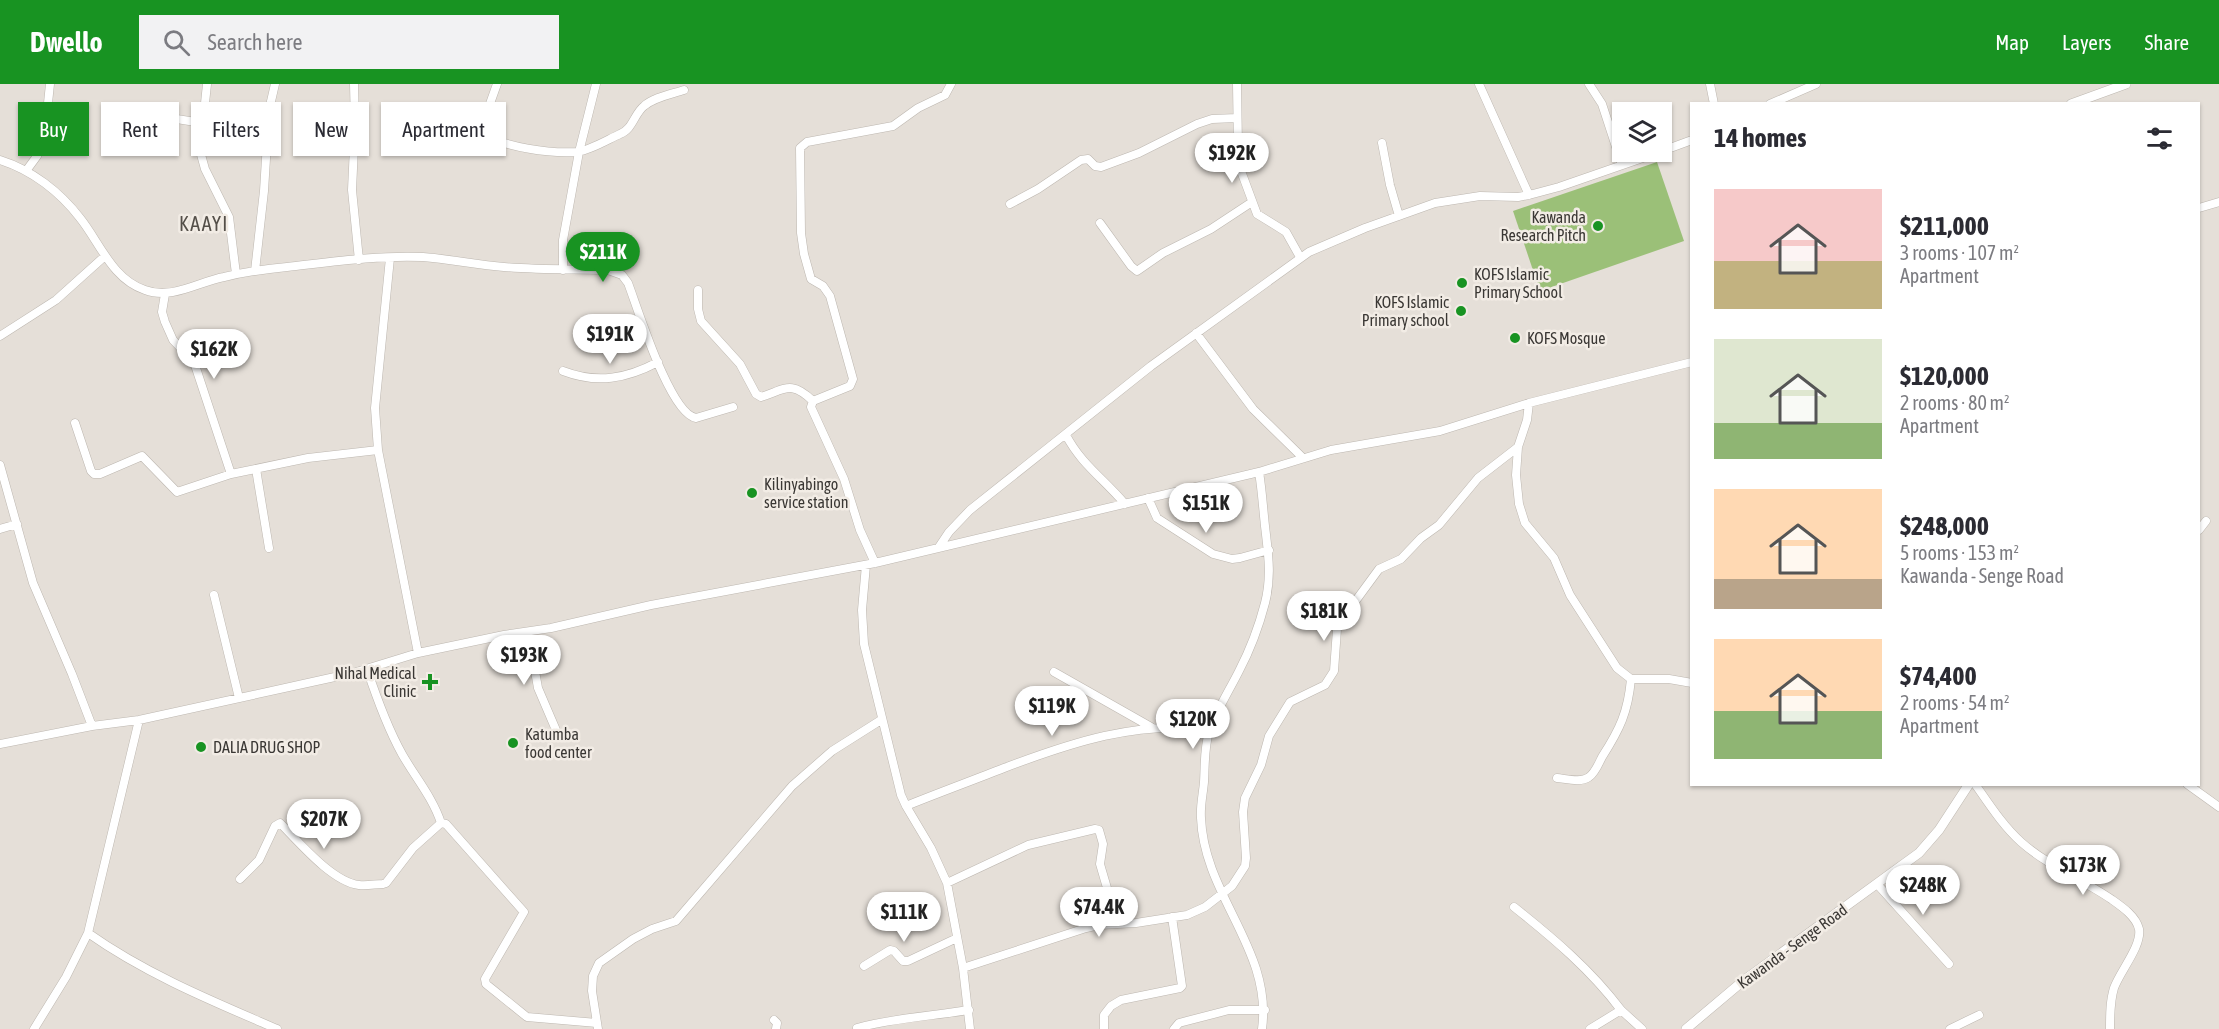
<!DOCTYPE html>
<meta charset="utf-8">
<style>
body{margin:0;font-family:"Asap Condensed",sans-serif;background:#f2f2f3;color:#2b2b33;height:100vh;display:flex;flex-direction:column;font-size:22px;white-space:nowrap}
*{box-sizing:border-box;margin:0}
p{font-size:20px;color:#7c7c81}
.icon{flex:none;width:33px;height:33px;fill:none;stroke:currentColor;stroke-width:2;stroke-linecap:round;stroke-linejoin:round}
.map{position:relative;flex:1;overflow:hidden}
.drawer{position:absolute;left:1690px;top:18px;width:510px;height:684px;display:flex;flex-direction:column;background:#fff;border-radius:0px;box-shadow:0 2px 4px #0004}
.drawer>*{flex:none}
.hud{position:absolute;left:18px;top:18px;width:570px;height:54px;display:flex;gap:12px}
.tools{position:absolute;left:1612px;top:18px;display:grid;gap:12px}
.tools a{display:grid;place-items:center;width:60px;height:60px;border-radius:0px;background:#fff;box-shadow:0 2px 4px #0004;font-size:30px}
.price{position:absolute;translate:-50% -51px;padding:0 14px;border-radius:21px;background:#fff;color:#222;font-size:20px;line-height:39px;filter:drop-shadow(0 2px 3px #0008)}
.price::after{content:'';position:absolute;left:50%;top:36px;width:18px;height:14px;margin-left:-9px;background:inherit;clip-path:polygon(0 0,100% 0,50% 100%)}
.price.current{background:#189322;color:#fff}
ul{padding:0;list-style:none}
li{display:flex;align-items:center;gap:18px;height:150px;padding:0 24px}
li span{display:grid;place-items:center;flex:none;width:168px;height:120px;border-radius:0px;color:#555}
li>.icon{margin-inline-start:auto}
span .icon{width:72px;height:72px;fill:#fffc;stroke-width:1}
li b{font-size:26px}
h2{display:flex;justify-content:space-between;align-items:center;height:72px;padding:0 24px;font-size:26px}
.pill{padding:0 21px;border-radius:0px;background:#fff;box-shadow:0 2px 4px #0004;font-size:21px;line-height:54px}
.pill.current{background:#189322;color:#fff}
header{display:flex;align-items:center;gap:36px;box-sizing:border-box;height:84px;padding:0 30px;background:#189322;color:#fff}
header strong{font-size:28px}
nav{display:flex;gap:33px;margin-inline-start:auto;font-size:21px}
.search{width:420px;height:54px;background:#f2f2f3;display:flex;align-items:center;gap:15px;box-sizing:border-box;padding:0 21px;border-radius:0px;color:#7c7c81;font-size:22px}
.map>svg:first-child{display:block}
.green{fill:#9bc078}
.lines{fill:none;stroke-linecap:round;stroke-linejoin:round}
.minor-casing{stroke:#bdb7b0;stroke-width:9}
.tertiary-casing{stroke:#bdb7b0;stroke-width:10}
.minor{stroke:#fff;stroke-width:8}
.tertiary{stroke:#fff;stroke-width:9}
.poi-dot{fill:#189322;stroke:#f2ece5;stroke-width:2}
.labels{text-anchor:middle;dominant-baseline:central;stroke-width:5;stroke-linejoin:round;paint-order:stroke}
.poi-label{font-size:16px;fill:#3a3734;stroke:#f2ece5;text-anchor:start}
.street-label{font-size:16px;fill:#3a3734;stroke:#f2ece5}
.quarter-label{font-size:20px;letter-spacing:1.5px;fill:#544f49;stroke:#f2ece5}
</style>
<header>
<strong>Dwello</strong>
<div class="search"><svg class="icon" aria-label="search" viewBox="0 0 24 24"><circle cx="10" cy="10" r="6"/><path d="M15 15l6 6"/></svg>Search here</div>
<nav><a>Map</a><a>Layers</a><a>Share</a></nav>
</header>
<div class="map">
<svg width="2219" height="945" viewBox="0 0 2219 945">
<rect width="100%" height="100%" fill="#e5dfd8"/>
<path class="green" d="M1657 78 1684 157 1540 207 1513 127Z"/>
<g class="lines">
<defs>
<path id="minor" d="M207 0 200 67 205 85 229 133 236 190
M354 0 355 41 352 106 359 176
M497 0 482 42V50C506 63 549 70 577 68 591 66 607 56 620 50 633 45 634 30 644 22 654 13 672 10 684 6
M1237 0 1238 63 1241 87 1257 130 1286 148 1300 173
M1479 0 1529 111
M1589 0 1602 20 1622 81
M1710 0 1714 20
M1770 20 1816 0
M120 26 202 39
M1382 59 1390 101 1399 132
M1662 67 1692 56
M0 76C32 86 60 108 80 134 100 159 112 195 145 206 172 216 198 198 224 193 245 188 266 185 287 183 331 178 378 171 423 173 450 175 477 181 504 183 539 186 573 185 608 186L622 191 628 199C638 225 670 330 696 334L733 323
M26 87 37 72 44 57 50 0
M1010 120 1038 105 1081 76 1088 75 1095 82 1101 83 1139 69 1197 40 1212 35 1237 34
M2199 124 2219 118
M1100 139 1131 182 1137 187 1163 169 1211 145 1252 118
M390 174 375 324 378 366 418 569
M563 186V156L579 68 596 0
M255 187 264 107 269 26 275 0
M698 206V225L701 237 740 280 756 310 761 313C786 305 791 296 813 317
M165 210 162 228 165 238 173 256 194 278 231 390
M1196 249 1253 325 1303 374
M0 252 56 216 105 172
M563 287C597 300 626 295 658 278
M1529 319 1527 336 1518 363 1516 391 1519 420 1525 439 1554 474 1570 511 1617 584 1631 595H1669L1692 599
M75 339 91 387 94 390H100L142 372 177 408 231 390 308 374 378 366
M1066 351C1081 380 1104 395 1125 420
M0 381 33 499 72 590 92 642
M256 385 269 464
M1259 388C1262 406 1263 424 1265 442 1268 469 1272 492 1265 519 1259 542 1250 566 1239 587 1229 607 1216 627 1209 648 1204 664 1205 682 1204 698 1203 710 1200 722 1201 734 1204 812 1273 866 1262 945
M1148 414 1157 434 1213 470 1232 475 1240 474 1269 466
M0 445 17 440
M2199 446 2206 437
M939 463 949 448 970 426 1151 282 1309 168 1365 144 1435 119 1480 112 1518 113 1529 111 1559 103 1660 68
M875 479 860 446 844 395 811 323 813 317 850 302 853 295 830 212 823 202 811 195 804 170 801 149 800 64 807 58 893 42 918 24 945 11 951 0
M866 481 862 526 864 560 901 711 906 722 931 764 947 799 963 884 970 945
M214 511 239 614
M528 548 538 604 556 646
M367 585C377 615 387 643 402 670 415 693 433 714 441 739L446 740 524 828 485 895 486 900 527 933 597 939
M1054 588 1151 643
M0 660 92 642 139 636 353 589 418 569 504 551 551 544 651 521 875 479 1259 388 1331 366 1440 347 1529 319 1692 278
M1557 694C1567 695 1581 699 1589 693 1595 689 1599 679 1602 673 1620 645 1628 628 1631 595
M1975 700C1989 720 2003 742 2021 758 2048 782 2082 795 2111 815 2121 822 2136 832 2139 845 2142 862 2120 887 2114 904 2110 917 2110 931 2110 945
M2187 700 2219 723
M906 722C938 709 971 697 1004 684 1070 659 1138 636 1209 646
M240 795 259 776 275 742 280 739C298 757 332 798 359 801 367 802 376 800 383 800L386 799 413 764 441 739
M947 799 1028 761 1095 745 1099 746 1103 760 1100 780 1112 821 1115 840
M1877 800 1949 880
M1514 823C1553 854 1591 886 1621 926
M88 849C146 890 212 917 277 945
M864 882 890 866 894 867 903 877H908L957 854
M963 884 1086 844 1099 841 1136 839 1187 831 1205 823 1232 802 1245 782 1246 774 1243 728 1245 714 1261 681 1269 652 1290 618 1325 601 1334 587 1337 545 1343 534 1379 485 1401 475 1421 454 1439 441 1478 394 1518 363
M774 936 777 939 776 945
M857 944C893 934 932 932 969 926
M34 945 66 893 88 849 139 636
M598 945 592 907 593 892 599 879 633 855 652 845 676 837 792 702 832 667 881 636
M1104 945V931L1111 922 1121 916 1180 904 1182 902 1172 833
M1174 945 1179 939 1229 926H1265
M1590 945 1621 926 1642 945
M1950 945 1979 931"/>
<path id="tertiary" d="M2071 20 2126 0
M1686 945 1743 897 1919 769 1939 746 1969 700"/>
</defs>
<use href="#minor" class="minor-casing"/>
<use href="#tertiary" class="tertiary-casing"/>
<use href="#minor" class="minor"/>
<use href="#tertiary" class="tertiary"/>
</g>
<g class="poi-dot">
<circle cx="1598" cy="142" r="6"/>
<circle cx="1462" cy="199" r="6"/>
<circle cx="1461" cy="227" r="6"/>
<circle cx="1515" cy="254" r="6"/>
<circle cx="752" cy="409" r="6"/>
<path d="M427 589h6v6h6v6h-6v6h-6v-6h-6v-6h6z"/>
<circle cx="513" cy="659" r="6"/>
<circle cx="201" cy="663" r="6"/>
</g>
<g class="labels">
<g class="poi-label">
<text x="1586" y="133" text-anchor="end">Kawanda<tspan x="1586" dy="18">Research Pitch</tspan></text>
<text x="1474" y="190">KOFS Islamic<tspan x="1474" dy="18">Primary School</tspan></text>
<text x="1449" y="218" text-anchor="end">KOFS Islamic<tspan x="1449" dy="18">Primary school</tspan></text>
<text x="1527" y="254">KOFS Mosque</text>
<text x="764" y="400">Kilinyabingo<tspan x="764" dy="18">service station</tspan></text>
<text x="416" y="589" text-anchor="end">Nihal Medical<tspan x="416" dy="18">Clinic</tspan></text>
<text x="525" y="650">Katumba<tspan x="525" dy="18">food center</tspan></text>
<text x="213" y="663">DALIA DRUG SHOP</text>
</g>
<g class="street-label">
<text transform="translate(1792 862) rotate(-36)">Kawanda - Senge Road</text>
</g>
<g class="quarter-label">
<text x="204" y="139">KAAYI</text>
</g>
</g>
</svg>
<div class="tools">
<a><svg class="icon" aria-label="layers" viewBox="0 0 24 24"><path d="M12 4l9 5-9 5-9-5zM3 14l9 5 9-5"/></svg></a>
</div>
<b class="price" style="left:1232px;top:100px">$192K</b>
<b class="price current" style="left:603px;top:199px">$211K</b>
<b class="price" style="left:610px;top:281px">$191K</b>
<b class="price" style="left:214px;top:296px">$162K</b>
<b class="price" style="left:1206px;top:450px">$151K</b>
<b class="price" style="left:1324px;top:558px">$181K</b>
<b class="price" style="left:524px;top:602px">$193K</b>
<b class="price" style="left:1052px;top:653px">$119K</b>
<b class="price" style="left:1193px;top:666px">$120K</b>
<b class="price" style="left:324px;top:766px">$207K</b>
<b class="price" style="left:2083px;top:812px">$173K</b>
<b class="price" style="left:1923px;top:832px">$248K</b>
<b class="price" style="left:1099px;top:854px">$74.4K</b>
<b class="price" style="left:904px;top:859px">$111K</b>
<div class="hud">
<a class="pill current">Buy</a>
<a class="pill">Rent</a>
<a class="pill">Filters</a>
<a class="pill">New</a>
<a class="pill">Apartment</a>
</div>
<section class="drawer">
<h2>14 homes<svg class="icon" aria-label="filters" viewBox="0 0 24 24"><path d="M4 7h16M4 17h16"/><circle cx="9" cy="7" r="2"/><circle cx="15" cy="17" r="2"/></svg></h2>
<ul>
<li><span style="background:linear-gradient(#f6c9c9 60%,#c2b280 0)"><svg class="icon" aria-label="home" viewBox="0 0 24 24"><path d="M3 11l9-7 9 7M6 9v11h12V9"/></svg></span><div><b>$211,000</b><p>3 rooms · 107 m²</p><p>Apartment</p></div></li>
<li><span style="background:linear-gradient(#dfe7d0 70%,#8fb573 0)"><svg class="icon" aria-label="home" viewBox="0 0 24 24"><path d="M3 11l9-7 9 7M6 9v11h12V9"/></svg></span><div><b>$120,000</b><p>2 rooms · 80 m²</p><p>Apartment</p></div></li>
<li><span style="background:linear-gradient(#ffd9b3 75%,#b9a48a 0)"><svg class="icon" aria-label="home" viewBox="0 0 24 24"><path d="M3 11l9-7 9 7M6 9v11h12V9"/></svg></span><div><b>$248,000</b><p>5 rooms · 153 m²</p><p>Kawanda - Senge Road</p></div></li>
<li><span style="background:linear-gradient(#ffd9b3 60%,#8fb573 0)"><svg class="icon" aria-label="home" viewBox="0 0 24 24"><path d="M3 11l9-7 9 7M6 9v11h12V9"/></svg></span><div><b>$74,400</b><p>2 rooms · 54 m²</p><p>Apartment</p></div></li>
</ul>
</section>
</div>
